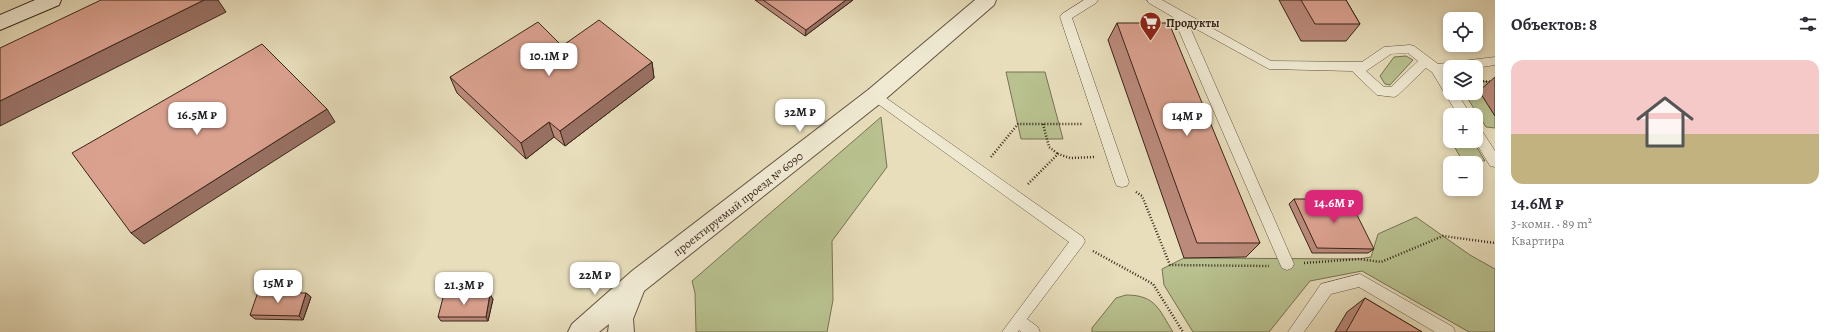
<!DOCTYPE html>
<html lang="ru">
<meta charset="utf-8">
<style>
body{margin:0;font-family:Alegreya,serif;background:#f7f7f7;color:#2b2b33;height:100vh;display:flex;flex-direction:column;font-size:15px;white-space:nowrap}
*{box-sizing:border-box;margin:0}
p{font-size:13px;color:#7c7c81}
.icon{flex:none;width:22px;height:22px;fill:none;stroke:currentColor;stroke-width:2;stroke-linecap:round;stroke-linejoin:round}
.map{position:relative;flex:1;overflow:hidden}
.sheet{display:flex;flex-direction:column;background:#fff;width:340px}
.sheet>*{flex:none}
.controls{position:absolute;left:1443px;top:12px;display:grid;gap:8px}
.controls a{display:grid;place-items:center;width:40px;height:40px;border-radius:8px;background:#fff;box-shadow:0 2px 6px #0003;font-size:20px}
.price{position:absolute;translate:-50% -34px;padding:0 9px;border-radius:8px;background:#fff;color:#222;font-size:13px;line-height:26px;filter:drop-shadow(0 1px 2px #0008)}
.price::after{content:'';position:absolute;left:50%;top:24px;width:12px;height:9px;margin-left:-6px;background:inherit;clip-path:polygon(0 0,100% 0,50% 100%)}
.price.on{background:#db2777;color:#fff}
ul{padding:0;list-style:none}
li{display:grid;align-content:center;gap:8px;height:212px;padding:0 16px}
li span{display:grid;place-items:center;height:124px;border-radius:12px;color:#555}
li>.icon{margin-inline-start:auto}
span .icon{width:72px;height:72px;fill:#fffc;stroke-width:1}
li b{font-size:17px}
h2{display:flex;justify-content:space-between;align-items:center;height:48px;padding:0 16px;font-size:17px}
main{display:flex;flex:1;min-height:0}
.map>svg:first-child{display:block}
.green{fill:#b8c18f;stroke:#787254}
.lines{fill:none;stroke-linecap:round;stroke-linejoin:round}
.service-casing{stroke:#645242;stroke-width:1}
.minor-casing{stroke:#645242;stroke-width:2}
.secondary-casing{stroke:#38241a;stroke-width:2}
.path{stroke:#38241a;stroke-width:2.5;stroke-dasharray:1 2;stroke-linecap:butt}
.service{fill:#f0ead3;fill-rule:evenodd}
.minor{fill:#f0ead3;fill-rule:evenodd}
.secondary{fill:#f0ead3;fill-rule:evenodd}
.wall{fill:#bb8a7b;stroke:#38241a}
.shaded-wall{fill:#997164;stroke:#38241a}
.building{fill:#daa18f;stroke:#38241a}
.labels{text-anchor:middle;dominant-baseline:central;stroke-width:3;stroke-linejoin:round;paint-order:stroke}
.poi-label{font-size:12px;font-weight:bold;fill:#38241a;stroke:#f0ead3;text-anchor:start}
.street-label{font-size:12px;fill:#38241a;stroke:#f0ead3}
</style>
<main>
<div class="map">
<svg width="1495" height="332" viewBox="0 0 1495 332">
<rect width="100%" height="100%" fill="#e8debc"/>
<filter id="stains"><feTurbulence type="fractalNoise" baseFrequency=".005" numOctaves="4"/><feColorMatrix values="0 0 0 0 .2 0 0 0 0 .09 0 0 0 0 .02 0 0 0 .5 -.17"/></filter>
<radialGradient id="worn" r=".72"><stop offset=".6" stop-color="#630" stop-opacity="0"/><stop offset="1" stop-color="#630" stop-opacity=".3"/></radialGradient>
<path class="green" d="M1406 56 1413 60 1390 85 1385 84 1380 76 1394 57Z
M1006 72H1045L1063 139H1021Z
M1476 81 1495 82 1480 91 1495 116V128L1486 127 1464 93H1476Z
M881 117 887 167 832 241 833 300 827 332H696L695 293 692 281Z
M1451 141H1473L1485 161 1462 160Z
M1416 217 1470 255 1495 269V332H1469L1362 271 1310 281 1269 332H1193L1164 285 1162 269 1184 258 1359 259 1371 257 1378 234Z
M1126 295C1156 295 1159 310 1173 332H1092V328L1116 298Z"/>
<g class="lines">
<defs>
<path id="service" d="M1084 0H1098L1096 3 1072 18 1129 182 1127 186 1122 187 1117 186 1115 182 1060 17 1062 14Z
M1147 0H1162L1271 61 1362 62 1384 47 1410 45 1414 46 1438 64 1495 57V65L1476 68 1450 67V72H1444L1450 81V93H1457L1471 115H1458L1432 72 1426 68 1398 95 1394 97 1377 95 1352 71 1269 69 1189 25 1294 264 1292 268 1287 270 1282 268 1280 264 1173 17 1149 3ZM1408 53 1418 61 1391 87H1384L1366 71 1391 54Z
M875 91 879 93 1083 237 1085 241 1083 245 1027 319 1038 327 1040 332H1021L1019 330 1018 332H1002L1069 242 871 99 869 96 871 93Z
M1476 127 1480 128 1495 151V167L1490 166 1475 141Z
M1360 274 1453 327 1455 332H1435L1359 287 1331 294 1304 332H1288L1321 284Z"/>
<path id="minor" d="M975 0H996L994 5 882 102 644 291 633 319 634 332H608L609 324 599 332H568L572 324 632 271 868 90Z"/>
<path id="secondary" d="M35 0H61L59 5 0 30V15Z"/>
</defs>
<use href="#service" class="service-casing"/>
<use href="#minor" class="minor-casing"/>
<use href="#secondary" class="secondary-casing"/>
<path class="path" d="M1480 81 1495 82
M1043 124 1049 147 1058 154
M991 157 1018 124H1082
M1028 184 1058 154 1070 158 1094 157
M1136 192 1142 196 1170 265 1269 266
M1093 251 1153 284 1183 332
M1304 263 1359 259 1381 262 1443 236 1495 243"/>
<use href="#service" class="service"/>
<use href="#minor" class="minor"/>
<use href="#secondary" class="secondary"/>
</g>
<path class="wall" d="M755 0H853L805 36Z
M1279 0H1346L1360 24 1346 41H1301Z
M1117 23 1260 243 1246 257 1184 258 1108 40Z
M562 46 652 62 654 78 565 146 554 137 526 159 457 93 450 77Z
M1495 77V116L1479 91Z
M1294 199 1374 249 1368 253H1312L1289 204Z
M306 293 311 297 303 320 255 319 250 315Z
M1365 298 1422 332H1335L1347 312Z
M493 299 488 321H441L438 317Z"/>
<path class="shaded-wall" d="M204 0H218L226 12 0 126V101Z
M846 0H853L805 36 806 30Z
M652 62 654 78 565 146 560 131Z
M327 109 335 122 144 244 131 233Z
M549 122 554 137 526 159 521 143Z
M306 293 311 297 303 320 299 316Z
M490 294 493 299 488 321 486 317Z"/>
<path class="building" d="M101 0H204L0 101V48Z
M763 0H846L806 30Z
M1301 0H1346L1360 24H1315Z
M599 20 652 62 560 131 549 122 521 143 450 77 538 22 562 46Z
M1117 23H1169L1260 243H1197Z
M262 44 327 109 131 233 72 153Z
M1294 199H1349L1374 249 1317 248Z
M258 292 306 293 299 316 250 315Z
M444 294H490L486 317H438Z
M1365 298 1422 332H1346Z"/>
<defs>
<symbol id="supermarket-pin" viewBox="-11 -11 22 30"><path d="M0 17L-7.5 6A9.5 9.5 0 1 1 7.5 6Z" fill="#8f2418" stroke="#f0ead3"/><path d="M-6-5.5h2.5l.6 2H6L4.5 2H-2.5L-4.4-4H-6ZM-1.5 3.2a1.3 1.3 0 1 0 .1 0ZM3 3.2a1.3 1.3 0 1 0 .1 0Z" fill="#fff"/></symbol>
</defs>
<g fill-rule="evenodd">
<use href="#supermarket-pin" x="1138" y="10" width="25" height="34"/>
</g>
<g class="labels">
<g class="poi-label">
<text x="1166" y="23">Продукты</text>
</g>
<g class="street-label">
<text transform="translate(738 204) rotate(-38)">проектируемый проезд № 6090</text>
</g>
</g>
<rect width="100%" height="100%" filter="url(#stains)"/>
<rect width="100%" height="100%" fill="url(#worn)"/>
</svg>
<div class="controls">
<a><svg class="icon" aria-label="locate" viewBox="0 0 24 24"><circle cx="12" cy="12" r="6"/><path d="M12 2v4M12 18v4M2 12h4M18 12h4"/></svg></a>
<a><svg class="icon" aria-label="layers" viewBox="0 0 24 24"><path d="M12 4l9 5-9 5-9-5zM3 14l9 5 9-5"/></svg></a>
<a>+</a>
<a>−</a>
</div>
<b class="price" style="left:549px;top:77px">10.1M ₽</b>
<b class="price" style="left:800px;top:133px">32M ₽</b>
<b class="price" style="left:197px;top:136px">16.5M ₽</b>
<b class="price" style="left:1187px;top:137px">14M ₽</b>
<b class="price on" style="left:1334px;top:224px">14.6M ₽</b>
<b class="price" style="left:595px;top:296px">22M ₽</b>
<b class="price" style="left:278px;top:304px">15M ₽</b>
<b class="price" style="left:464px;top:306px">21.3M ₽</b>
</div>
<section class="sheet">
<h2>Объектов: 8<svg class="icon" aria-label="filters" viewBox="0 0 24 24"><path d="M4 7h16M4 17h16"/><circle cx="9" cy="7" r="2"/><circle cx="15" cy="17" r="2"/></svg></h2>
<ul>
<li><span style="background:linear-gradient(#f6c9c9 60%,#c2b280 0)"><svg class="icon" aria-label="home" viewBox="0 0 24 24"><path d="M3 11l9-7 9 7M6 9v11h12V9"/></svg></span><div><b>14.6M ₽</b><p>3-комн. · 89 m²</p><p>Квартира</p></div></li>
</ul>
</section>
</main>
